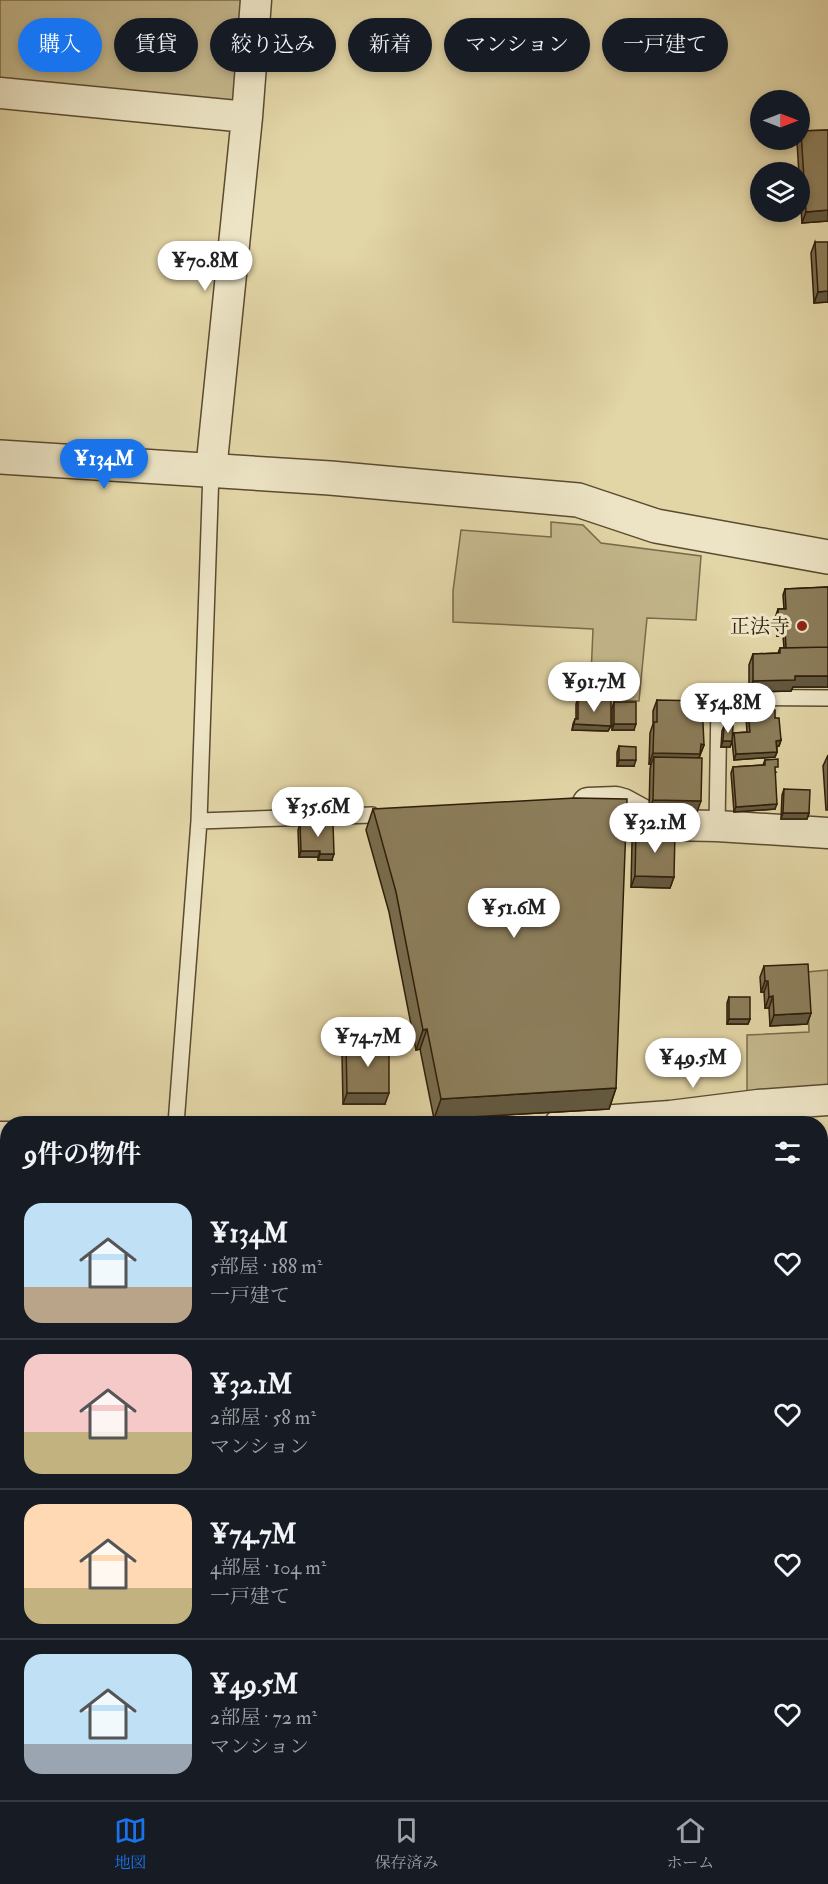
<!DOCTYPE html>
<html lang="ja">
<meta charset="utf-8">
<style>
body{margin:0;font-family:"IM FELL Double Pica","Noto Serif JP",serif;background:#242831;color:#f1f3f6;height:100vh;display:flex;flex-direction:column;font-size:22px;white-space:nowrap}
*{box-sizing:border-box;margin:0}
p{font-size:20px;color:#9ea1a6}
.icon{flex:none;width:33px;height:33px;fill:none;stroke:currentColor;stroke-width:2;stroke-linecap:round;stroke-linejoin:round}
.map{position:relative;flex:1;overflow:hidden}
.side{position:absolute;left:0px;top:1116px;width:828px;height:684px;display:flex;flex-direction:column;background:#171b24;border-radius:24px 24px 0 0;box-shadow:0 3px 9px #0003}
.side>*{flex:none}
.top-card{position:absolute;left:18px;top:18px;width:792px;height:54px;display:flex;gap:12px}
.needle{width:39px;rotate:90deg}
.controls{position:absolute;left:750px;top:90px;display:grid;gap:12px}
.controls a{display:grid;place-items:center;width:60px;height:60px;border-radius:50%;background:#171b24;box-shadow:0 3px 9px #0003;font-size:30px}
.price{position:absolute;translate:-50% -51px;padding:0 14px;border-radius:21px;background:#fff;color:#222;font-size:20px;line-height:39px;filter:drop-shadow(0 2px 3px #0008)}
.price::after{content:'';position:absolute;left:50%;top:36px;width:18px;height:14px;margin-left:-9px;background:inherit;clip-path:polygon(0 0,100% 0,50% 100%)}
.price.on{background:#1a73e8;color:#fff}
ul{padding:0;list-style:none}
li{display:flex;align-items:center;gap:18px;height:150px;padding:0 24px}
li+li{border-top:2px solid #363941}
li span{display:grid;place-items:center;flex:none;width:168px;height:120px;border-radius:18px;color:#555}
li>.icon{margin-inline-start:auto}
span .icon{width:72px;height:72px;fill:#fffc;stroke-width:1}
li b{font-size:26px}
h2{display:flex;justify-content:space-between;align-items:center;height:72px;padding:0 24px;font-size:26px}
.tag{padding:0 21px;border-radius:27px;background:#171b24;box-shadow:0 3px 9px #0003;font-size:21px;line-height:54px}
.tag.on{background:#1a73e8;color:#fff}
.tab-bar{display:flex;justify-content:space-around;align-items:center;height:84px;border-top:2px solid #363941;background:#171b24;font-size:16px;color:#9ea1a6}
.tab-bar a{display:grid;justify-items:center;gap:3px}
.tab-bar .on{color:#1a73e8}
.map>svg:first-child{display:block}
.green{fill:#c3b68b;stroke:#786a4a;stroke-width:1.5}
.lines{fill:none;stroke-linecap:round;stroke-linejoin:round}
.service-casing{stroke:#5b4b30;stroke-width:18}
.minor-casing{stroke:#5b4b30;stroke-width:33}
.tertiary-casing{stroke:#5b4b30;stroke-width:36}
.motorway-casing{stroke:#2e1d08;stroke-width:36}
.service{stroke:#ece4c5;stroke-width:15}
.minor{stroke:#ece4c5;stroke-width:30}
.tertiary{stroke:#ece4c5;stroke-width:33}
.motorway{stroke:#e2d5a6;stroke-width:33}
.wall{fill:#786c4d;stroke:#2e1d08;stroke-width:1.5}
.shaded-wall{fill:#62583f;stroke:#2e1d08;stroke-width:1.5}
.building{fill:#8c7d5a;stroke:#2e1d08;stroke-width:1.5}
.poi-dot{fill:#8f2418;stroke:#ece4c5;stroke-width:2}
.labels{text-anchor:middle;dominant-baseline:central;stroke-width:6;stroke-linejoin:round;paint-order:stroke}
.poi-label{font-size:20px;fill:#2e1d08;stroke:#ece4c5;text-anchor:end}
</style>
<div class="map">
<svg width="828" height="1800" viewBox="0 0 828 1800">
<rect width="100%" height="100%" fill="#e2d5a6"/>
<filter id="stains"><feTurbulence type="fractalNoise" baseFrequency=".00333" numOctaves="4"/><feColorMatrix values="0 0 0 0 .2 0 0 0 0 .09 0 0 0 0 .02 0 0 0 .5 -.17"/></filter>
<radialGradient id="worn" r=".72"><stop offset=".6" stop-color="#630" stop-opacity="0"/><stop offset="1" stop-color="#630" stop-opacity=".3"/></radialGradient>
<path class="green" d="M0 0H246L237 104 0 82Z
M551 522 583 525 601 543 701 556 696 620 647 618 639 701 590 699 593 629 453 622V591L461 530 551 537Z
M828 970V1090L747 1095V1035L809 1032 807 972Z"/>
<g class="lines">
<defs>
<path id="service" d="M199 821 372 815
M717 826 719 701 722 697 828 698
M176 1124 199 821 211 471"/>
<path id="minor" d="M0 93 247 117
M211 471 247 117 256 0
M588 803 616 802 623 804 656 822 665 825 717 826 828 833
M560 1124 670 1116 758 1105 828 1100
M0 1137H8
M0 1402 8 1400
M820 1518 828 1516
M0 1771 8 1769
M820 1772 828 1769
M540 1792 543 1800
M730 1800 754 1792"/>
<path id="tertiary" d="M0 457 330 478 578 500 656 526 828 557"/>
<path id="motorway" d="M820 1622 828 1619
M820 1675 828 1673
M210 1800 236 1792
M397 1800 422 1792"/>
</defs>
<use href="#service" class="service-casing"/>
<use href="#minor" class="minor-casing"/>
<use href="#tertiary" class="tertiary-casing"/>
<use href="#motorway" class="motorway-casing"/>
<use href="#service" class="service"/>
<use href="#minor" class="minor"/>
<use href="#tertiary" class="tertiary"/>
<use href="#motorway" class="motorway"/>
</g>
<path class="wall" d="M828 130V221L802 223 797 142 798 140H800L801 131Z
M815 242 828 302 814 303 811 253Z
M828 587V687H793L791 691 749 692V665L753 654 778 653 780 648H784L783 636H777L776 615 778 609H784L783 595 785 589Z
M578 699 611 726 608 731 572 730 573 724 575 719H576V704Z
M657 700 704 745 699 758 697 812 649 811 650 769 651 764H649L650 733 653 724V711Z
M614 702 634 730H612V708Z
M748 712 775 718 781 740 779 746H777V752L775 757 734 760 732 741 730 747H721L722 731 724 726 732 737 734 733 747 732 746 718Z
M619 746 634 766H617V752Z
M828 755V810H826L823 766Z
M765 760 776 772H775V809L734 812 731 773 733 767 763 765Z
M784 789 809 813 807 819H781L782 795Z
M373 809 616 1088 609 1109 434 1119 420 1049 416 1050 389 912 366 830Z
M300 824 332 860H318V857H299L298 830Z
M636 831 674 877 670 888 631 887 632 842Z
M764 966 811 1013 807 1024 770 1026 769 1008H765L764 992H761L760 977Z
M729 997 750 1019 748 1024H727V1003Z
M346 1044 385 1104H343L342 1055Z"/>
<path class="shaded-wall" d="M828 210V221L802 223 806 212Z
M828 291V302L814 303 818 292Z
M779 631H785L783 636H777Z
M795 676H828V687H793L791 691 749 692 753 681Z
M574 724 611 726 608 731 572 730Z
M614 724H636L634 730H612Z
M781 740 779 746H774L776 741Z
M723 741H732L730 747H721Z
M701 744 704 745 696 765 654 757 651 764H649L653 753Z
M777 752 775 757 734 760 736 754Z
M619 760H636L634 766H617Z
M653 800 701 801 697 812 649 811Z
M777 804 775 809 734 812 736 807Z
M783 813H809L807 819H781Z
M301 851H320L318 857H299Z
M320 854H334L332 860H318Z
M635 876 674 877 670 888 631 887Z
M765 981H768L764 992H761Z
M773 996 769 1008H765L769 997Z
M811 1013 807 1024 770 1026 774 1015Z
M729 1019H750L748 1024H727Z
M427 1029 420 1049 416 1050 423 1030Z
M616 1088 609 1109 434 1119 441 1099Z
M347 1093H389L385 1104H343Z"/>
<path class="building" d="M828 130V210L806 212 801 131Z
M815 242H828V291L818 292Z
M828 587V647L786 648 785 631H779L778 609H786L785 589Z
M828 647V676H795V680L753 681V654L780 653V648Z
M578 699 611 700V726L574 724 575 719H578Z
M657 700 702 701 704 745 701 744 700 754 653 753 654 722H657Z
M614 702H636V724H614Z
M775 710V718H779L781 740 776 741 777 752 736 754 734 733 750 732 748 712Z
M724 726H733L732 741H723Z
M619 746 636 747V760H619Z
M654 757 702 758 701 801 653 800Z
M778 759V767H775L777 804 736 807 733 767 765 765V760Z
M784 789 810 790 809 813H783Z
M575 798 627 799 616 1088 441 1099 427 1029 423 1030 396 892 373 809Z
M333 823 334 854H320V851H301L300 824Z
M636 831 675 832 674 877 635 876Z
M808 964 811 1013 774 1015 773 996 769 997 768 981H765L764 966Z
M729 997H750V1019H729Z
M346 1044H389V1093H347Z"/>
<circle class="poi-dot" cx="802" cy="626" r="6"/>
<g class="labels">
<g class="poi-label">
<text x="790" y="626">正法寺</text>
</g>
</g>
<rect width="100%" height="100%" filter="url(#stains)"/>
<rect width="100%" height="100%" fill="url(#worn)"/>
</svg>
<div class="controls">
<a><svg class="needle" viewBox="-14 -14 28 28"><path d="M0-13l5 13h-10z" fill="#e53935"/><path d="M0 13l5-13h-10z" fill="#9ea1a6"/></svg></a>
<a><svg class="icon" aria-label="layers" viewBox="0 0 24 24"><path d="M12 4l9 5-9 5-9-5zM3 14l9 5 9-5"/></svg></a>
</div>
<b class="price" style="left:205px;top:292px">¥70.8M</b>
<b class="price on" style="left:104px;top:490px">¥134M</b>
<b class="price" style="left:594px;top:713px">¥91.7M</b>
<b class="price" style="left:728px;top:734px">¥54.8M</b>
<b class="price" style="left:318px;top:838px">¥35.6M</b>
<b class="price" style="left:655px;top:854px">¥32.1M</b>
<b class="price" style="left:514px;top:939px">¥51.6M</b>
<b class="price" style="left:368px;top:1068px">¥74.7M</b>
<b class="price" style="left:693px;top:1089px">¥49.5M</b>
<div class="top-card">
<a class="tag on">購入</a>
<a class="tag">賃貸</a>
<a class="tag">絞り込み</a>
<a class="tag">新着</a>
<a class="tag">マンション</a>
<a class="tag">一戸建て</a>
</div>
<section class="side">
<h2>9件の物件<svg class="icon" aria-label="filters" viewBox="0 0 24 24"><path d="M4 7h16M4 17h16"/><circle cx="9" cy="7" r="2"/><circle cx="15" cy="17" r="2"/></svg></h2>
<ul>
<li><span style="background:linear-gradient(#bfe0f5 70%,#b9a48a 0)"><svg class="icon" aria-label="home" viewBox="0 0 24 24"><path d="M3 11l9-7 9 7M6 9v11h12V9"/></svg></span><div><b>¥134M</b><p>5部屋 · 188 m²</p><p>一戸建て</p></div><svg class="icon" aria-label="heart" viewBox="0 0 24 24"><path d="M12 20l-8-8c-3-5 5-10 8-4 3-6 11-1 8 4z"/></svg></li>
<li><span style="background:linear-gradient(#f6c9c9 65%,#c2b280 0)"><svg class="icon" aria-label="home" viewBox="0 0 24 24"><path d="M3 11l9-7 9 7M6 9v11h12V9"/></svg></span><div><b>¥32.1M</b><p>2部屋 · 58 m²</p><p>マンション</p></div><svg class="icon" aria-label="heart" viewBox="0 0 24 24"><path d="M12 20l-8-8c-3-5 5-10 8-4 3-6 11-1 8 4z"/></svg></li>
<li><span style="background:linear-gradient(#ffd9b3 70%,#c2b280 0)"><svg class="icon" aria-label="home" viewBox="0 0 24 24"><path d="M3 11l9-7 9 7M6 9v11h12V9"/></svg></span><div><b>¥74.7M</b><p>4部屋 · 104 m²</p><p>一戸建て</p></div><svg class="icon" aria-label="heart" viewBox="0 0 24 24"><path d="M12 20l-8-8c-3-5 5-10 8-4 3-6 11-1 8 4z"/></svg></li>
<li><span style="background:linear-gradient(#bfe0f5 75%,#9aa5b1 0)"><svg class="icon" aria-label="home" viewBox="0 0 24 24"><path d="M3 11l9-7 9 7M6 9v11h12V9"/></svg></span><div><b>¥49.5M</b><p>2部屋 · 72 m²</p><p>マンション</p></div><svg class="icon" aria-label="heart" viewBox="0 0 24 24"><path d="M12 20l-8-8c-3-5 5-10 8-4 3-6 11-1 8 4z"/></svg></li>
</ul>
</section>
</div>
<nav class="tab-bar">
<a class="on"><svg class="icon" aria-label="map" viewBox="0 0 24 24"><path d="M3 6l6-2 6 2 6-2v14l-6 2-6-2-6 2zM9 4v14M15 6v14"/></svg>地図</a>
<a><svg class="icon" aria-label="saved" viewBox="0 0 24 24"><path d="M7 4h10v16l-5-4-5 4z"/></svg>保存済み</a>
<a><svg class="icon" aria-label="home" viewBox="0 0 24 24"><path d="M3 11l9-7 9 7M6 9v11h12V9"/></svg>ホーム</a>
</nav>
